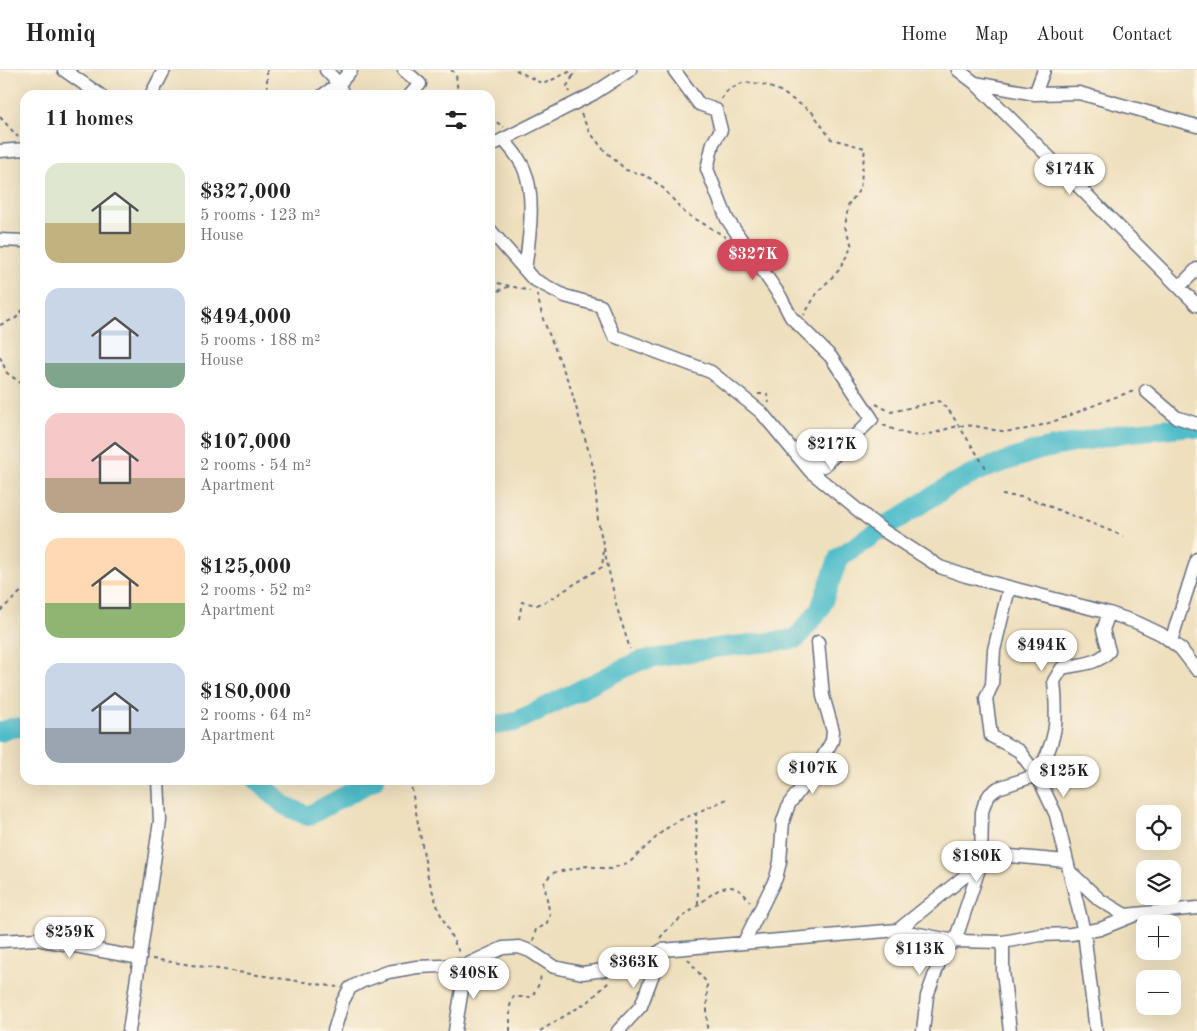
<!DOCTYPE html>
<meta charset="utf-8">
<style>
body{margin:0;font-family:"Old Standard TT",serif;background:#f6f6f6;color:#222;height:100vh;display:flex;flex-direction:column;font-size:19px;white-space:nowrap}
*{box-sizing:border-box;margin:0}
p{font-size:16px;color:#767676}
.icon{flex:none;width:28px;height:28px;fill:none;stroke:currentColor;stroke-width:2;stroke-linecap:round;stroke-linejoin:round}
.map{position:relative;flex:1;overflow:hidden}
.side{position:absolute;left:20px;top:20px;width:475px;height:695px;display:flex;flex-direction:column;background:#fff;border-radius:15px;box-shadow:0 5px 20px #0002}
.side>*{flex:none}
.buttons{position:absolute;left:1136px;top:735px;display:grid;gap:10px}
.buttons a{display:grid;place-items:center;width:45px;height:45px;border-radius:10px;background:#fff;box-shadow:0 5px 20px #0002;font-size:25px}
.price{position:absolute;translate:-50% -42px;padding:0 11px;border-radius:18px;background:#fff;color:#222;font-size:16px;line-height:32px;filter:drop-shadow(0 1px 2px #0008)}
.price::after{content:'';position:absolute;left:50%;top:30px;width:15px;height:11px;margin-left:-8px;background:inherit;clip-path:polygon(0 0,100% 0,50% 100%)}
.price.on{background:#d1495b;color:#fff}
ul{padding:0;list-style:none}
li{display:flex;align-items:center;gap:15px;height:125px;padding:0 25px}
li span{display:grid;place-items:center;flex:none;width:140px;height:100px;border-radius:15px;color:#555}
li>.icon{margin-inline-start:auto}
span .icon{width:60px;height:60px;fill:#fffc;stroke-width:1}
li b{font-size:21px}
h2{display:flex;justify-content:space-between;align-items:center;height:60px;padding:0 25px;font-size:21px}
header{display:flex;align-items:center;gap:30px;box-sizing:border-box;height:70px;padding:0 25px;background:#fff;border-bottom:1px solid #e0e0e0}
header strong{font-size:24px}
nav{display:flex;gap:28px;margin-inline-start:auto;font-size:18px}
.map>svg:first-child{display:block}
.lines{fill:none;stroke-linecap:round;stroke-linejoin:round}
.river{stroke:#50bdca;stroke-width:20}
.minor-casing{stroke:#656d7f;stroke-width:15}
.path{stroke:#656d7f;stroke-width:2;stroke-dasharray:4 4;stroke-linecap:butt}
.minor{stroke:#fff;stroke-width:12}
</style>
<header>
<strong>Homiq</strong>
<nav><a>Home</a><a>Map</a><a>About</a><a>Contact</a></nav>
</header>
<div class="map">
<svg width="1197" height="961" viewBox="0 0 1197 961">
<rect width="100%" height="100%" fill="#fcf5e5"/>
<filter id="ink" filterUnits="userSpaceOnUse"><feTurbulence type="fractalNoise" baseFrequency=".02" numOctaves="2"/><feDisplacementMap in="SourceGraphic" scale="10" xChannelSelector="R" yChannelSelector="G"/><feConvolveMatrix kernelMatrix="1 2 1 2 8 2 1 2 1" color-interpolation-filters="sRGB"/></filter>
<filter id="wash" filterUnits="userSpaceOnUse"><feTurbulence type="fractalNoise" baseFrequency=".0096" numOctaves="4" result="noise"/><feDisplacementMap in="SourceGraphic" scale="20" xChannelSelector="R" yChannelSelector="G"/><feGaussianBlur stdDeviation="1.12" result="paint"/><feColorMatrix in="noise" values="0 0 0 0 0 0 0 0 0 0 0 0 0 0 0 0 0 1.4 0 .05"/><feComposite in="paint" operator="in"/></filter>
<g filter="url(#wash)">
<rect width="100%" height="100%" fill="#eedfbd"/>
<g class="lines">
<path class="river" d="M490 656 515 652 639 591 715 578 796 569 820 539 839 487 952 414 986 398 1039 380 1124 363 1191 356 1197 358
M0 662 12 658 25 657
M257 710 284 735 308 746 374 710"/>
</g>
</g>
<g filter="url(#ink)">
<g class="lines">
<defs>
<path id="minor" d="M64 0 100 25
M326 0 339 14 343 25
M404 0 420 14 410 25
M674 0 699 34 716 40 721 60 713 73 707 99 727 149 780 226 791 247 831 287 872 349 824 396H819L802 388
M958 0 975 13 1197 235
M975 13 1035 24 1079 23 1197 56
M1035 24 1044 0
M151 25 164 0
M323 25 339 14 351 0
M504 70C511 79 520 88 524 99 536 126 529 171 525 200
M490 76 593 24 630 0
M0 81 25 79
M490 160 533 209 565 226 601 236 614 266 711 302 761 342 810 401 881 459 940 497 966 506 1109 543 1138 553 1161 564 1181 579 1197 600
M0 170 25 171
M1180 216 1197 199
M1146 321 1176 347 1197 354
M1009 518 994 580 992 615 986 628 991 666 1019 681 1037 705 1056 745 1084 862 1096 961
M1171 571 1197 489
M1069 801 1100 830 1125 845 1197 838
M898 860 981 793 1010 786 1066 791
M0 871 37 869 140 888
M744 872 776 808 780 792 783 751 789 734 816 699 832 671 833 661 823 626 818 572
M1003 872V901L1010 961
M129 961 160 751 158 710
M334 961 343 931 350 918 363 911 388 902 417 897 466 895 503 878 519 877 530 881 554 897 582 903 604 900 627 893 639 896 662 880 898 860 955 871 1003 872 1040 865 1071 864 1100 859 1135 845
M455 961 466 895
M618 961 641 936 662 880
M923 961 927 926 944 879 955 871 981 793 982 742 985 732 990 724 998 718 1037 705C1057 668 1058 653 1054 611L1062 598C1079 594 1097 595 1109 581L1103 560 1109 543"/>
</defs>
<use href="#minor" class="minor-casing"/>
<path class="path" d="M267 0V25
M451 0 456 4 458 25
M516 0 543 14 569 2 572 8 567 16 570 22
M572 8 576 0
M721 29 728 20 744 12 762 14 780 21 812 42 831 69 865 78 860 119 848 136 845 157 852 176 839 200 817 223 804 245
M581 44 589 61 603 79 626 100 647 106 663 118 685 143 726 167
M0 47 18 67
M490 48 504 57
M490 211 530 221
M537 224 543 249 570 316 594 400 598 451 617 538 630 579
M490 235 498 221 510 216
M0 255 16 248 25 237
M0 287 7 303 25 316
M758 324H767L769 333
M876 334 891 342 939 331 950 342 986 398
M883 355C897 361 914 369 930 364 940 362 950 357 960 356 977 353 994 363 1012 361 1055 357 1093 332 1135 321
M1002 425 1021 427 1041 433 1123 466
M0 541 25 518
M519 549 522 532 537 535 549 530 602 497 604 480
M410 710 428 807 439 841 460 884
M696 742 698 834
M660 868C670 855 683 847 696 837 715 821 732 804 750 832
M533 871 536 859 546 855 550 845 544 813 552 803 587 796 610 799 630 792 664 760 678 751 727 729
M152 889 337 917
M688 889 707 913V961
M510 961V936L513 927H532L540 912 541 903
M540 961 589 931 611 910"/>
<use href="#minor" class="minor"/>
</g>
</g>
</svg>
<div class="buttons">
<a><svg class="icon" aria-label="locate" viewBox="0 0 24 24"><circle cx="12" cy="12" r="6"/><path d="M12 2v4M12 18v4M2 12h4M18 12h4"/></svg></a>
<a><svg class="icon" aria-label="layers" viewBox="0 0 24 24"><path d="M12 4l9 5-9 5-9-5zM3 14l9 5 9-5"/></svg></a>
<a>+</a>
<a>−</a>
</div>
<b class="price" style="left:1070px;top:126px">$174K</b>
<b class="price on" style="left:753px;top:211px">$327K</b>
<b class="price" style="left:832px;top:401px">$217K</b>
<b class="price" style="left:1042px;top:602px">$494K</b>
<b class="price" style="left:813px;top:725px">$107K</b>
<b class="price" style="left:1064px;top:728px">$125K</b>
<b class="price" style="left:977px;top:813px">$180K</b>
<b class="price" style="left:70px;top:889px">$259K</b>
<b class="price" style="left:920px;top:906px">$113K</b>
<b class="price" style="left:634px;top:919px">$363K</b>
<b class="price" style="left:474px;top:930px">$408K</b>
<section class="side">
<h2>11 homes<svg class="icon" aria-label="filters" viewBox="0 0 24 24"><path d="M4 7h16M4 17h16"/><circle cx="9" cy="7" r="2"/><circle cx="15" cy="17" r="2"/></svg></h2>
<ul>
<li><span style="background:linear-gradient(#dfe7d0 60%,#c2b280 0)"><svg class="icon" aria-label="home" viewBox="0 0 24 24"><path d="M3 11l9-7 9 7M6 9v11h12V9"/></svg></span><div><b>$327,000</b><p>5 rooms · 123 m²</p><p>House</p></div></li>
<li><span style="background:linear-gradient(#c9d6e8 75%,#7fa58c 0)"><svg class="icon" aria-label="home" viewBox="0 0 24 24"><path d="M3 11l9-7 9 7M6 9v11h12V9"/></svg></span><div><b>$494,000</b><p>5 rooms · 188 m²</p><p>House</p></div></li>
<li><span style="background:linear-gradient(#f6c9c9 65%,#b9a48a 0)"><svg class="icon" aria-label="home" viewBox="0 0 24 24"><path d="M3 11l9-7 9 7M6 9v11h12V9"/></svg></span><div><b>$107,000</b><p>2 rooms · 54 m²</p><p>Apartment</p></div></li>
<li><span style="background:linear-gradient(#ffd9b3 65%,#8fb573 0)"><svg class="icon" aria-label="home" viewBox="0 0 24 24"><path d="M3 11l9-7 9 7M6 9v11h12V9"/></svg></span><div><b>$125,000</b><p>2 rooms · 52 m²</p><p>Apartment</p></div></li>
<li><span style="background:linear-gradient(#c9d6e8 65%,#9aa5b1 0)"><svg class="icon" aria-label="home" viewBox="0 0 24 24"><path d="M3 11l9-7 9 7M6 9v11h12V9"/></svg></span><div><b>$180,000</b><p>2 rooms · 64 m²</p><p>Apartment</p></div></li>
</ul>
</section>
</div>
